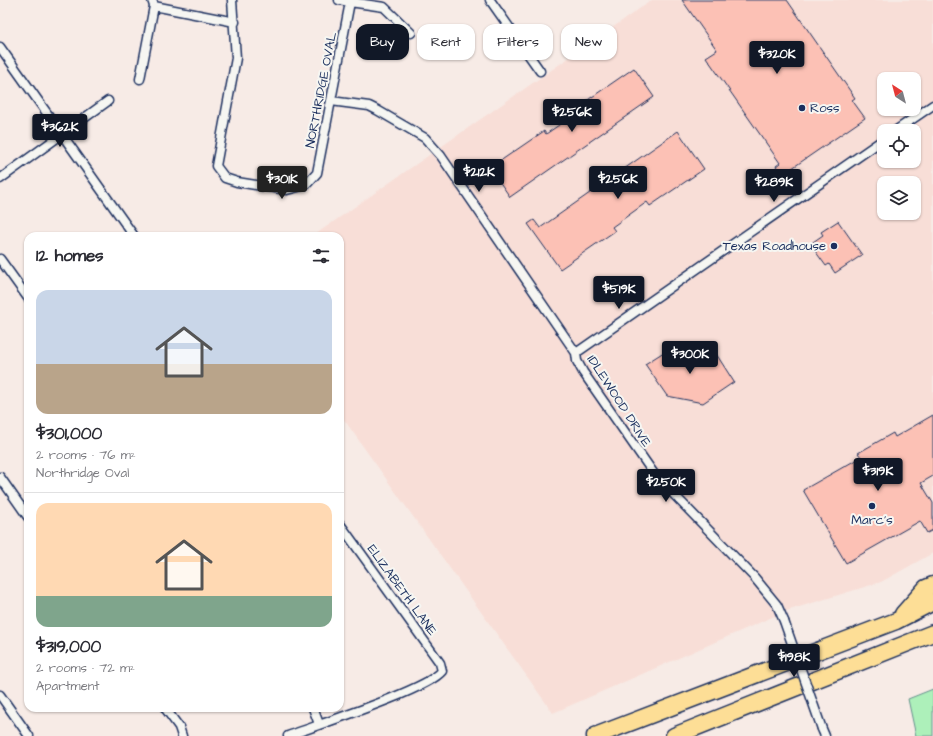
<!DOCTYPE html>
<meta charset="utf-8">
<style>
body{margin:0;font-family:"Architects Daughter",sans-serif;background:#f7f7f7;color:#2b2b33;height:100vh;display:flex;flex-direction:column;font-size:15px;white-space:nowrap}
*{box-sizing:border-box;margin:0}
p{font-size:13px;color:#7c7c81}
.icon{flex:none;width:22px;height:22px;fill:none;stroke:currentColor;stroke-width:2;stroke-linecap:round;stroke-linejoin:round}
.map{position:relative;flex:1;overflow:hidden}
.sheet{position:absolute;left:24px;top:232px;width:320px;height:480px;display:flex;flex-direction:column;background:#fff;border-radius:12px;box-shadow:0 1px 3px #0004}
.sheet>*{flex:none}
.banner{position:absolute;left:356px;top:24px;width:380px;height:36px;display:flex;gap:8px}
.needle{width:26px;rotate:324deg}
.fabs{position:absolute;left:877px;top:72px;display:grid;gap:8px}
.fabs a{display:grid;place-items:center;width:44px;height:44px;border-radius:8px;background:#fff;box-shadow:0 1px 3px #0004;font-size:20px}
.price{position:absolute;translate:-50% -34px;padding:0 9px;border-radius:4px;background:#111827;color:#fff;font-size:13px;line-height:26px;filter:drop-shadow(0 1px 2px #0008)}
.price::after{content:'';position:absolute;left:50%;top:24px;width:12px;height:9px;margin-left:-6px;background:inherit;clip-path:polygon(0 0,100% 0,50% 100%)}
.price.active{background:#222;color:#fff}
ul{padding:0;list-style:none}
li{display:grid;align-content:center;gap:8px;height:212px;padding:0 12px}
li+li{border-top:1px solid #e1e1e2}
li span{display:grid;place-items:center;height:124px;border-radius:12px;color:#555}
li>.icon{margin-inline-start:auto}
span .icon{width:72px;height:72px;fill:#fffc;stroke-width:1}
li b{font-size:17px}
h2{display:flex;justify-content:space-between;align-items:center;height:48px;padding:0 12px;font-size:17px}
.pill{padding:0 14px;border-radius:12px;background:#fff;box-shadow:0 1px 3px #0004;font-size:14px;line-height:36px}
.pill.active{background:#111827;color:#fff}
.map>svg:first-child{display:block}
.built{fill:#f8ded7;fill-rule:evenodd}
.green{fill:#adf0ba;stroke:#64908c}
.building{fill:#fcc1b5;stroke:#1b2f5e}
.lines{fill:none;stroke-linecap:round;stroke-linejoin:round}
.minor-casing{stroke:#1b2f5e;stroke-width:11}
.motorway-casing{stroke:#1b2f5e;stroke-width:19}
.minor{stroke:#f6f6f2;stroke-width:8}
.motorway{stroke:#fdde96;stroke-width:16}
.minor-bridge-casing{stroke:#1b2f5e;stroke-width:11;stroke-linecap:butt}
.minor-bridge{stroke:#f6f6f2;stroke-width:8}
.poi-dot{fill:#1b2f5e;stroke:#f6f6f2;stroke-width:1.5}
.labels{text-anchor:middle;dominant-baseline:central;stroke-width:4;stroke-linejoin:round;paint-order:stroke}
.street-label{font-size:13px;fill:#1b2f5e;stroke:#f6f6f2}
.poi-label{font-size:13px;fill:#1b2f5e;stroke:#f6f6f2;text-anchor:start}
</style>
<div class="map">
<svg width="933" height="736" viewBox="0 0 933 736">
<rect width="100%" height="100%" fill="#f7ebe6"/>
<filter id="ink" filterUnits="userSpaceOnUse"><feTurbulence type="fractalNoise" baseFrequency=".025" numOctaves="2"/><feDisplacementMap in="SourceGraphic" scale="8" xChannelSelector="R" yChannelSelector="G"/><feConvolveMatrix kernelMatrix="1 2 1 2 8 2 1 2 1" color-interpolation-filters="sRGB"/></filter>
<g filter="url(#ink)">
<path class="built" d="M652 0H933V553L881 582 786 611 553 713 340 414V236H313ZM884 79H914V109H884ZM884 131H914V161H884ZM884 183H914V213H884Z"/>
<path class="green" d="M933 689V736H916L908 699Z"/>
<path class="building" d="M682 0H787L855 98 852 100 865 118 782 175 776 166 780 163 706 57 717 50Z
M634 68 654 97 510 197 490 168 544 131 546 134 582 109 579 106Z
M678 131 704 169 650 206 647 202 612 227 615 231 560 269 528 224 534 220 540 228Z
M838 221 862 255 835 273 829 264 826 266 810 244 823 235 821 232Z
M678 343 685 354 701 357 713 349 734 382 703 403 667 396 645 364Z
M933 415V476L921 483 933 503V530L927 533 920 521 846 563 803 490 861 457 858 453 893 433 895 437Z"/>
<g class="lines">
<defs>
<path id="minor" d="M232 0 236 58 216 166 225 178 237 182 287 190 306 185 317 173 350 2 339 0
M490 0 540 71
M350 2 384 7 411 33
M154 6 235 22
M0 47 134 236
M140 79 154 6 152 0
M331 101 369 106 377 110 425 138 441 156 576 353 577 361 583 372 654 474 754 577 777 605 784 621
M895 131 933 105
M0 179 108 101
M0 259 28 298
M576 353 884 139
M0 477 28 517
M0 695 29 736
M165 708 179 727 182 736
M313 708 319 724
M822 729 825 736
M288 736C317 725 427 690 442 671L440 663 340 524"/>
<path id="motorway" d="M903 614 926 588 933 585
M595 736 896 621 933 602
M674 736 933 633"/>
</defs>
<use href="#minor" class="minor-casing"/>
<use href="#motorway" class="motorway-casing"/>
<use href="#minor" class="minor"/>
<use href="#motorway" class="motorway"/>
<defs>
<path id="minor-bridge" d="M784 621 822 729"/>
</defs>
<use href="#minor-bridge" class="minor-bridge-casing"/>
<use href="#minor-bridge" class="minor-bridge"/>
</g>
</g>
<g class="poi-dot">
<circle cx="802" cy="108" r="4"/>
<circle cx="834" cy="246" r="4"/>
<circle cx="872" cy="506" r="4"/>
</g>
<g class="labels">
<g class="street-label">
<text transform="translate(321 90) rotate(-79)">NORTHRIDGE OVAL</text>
<text transform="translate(619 401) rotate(57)">IDLEWOOD DRIVE</text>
<text transform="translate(402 590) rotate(54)">ELIZABETH LANE</text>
</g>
<g class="poi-label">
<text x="810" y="108">Ross</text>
<text x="826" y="246" text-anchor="end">Texas Roadhouse</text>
<text x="872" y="520" text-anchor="middle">Marc's</text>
</g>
</g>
</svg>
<div class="fabs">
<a><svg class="needle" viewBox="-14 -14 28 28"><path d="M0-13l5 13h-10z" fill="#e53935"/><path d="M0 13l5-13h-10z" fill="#7c7c81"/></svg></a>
<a><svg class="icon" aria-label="locate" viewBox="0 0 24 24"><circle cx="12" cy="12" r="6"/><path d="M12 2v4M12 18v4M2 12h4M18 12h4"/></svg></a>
<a><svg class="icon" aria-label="layers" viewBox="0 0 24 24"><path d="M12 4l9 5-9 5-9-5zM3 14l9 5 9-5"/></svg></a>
</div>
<b class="price" style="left:777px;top:75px">$320K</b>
<b class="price" style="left:572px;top:133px">$256K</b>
<b class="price" style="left:60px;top:148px">$362K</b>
<b class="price" style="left:479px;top:193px">$212K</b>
<b class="price active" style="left:282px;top:200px">$301K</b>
<b class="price" style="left:618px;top:200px">$256K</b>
<b class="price" style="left:774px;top:203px">$289K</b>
<b class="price" style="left:619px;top:310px">$519K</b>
<b class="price" style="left:690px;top:375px">$300K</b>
<b class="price" style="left:878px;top:492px">$319K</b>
<b class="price" style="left:666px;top:503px">$250K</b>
<b class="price" style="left:794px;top:678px">$198K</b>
<div class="banner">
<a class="pill active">Buy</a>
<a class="pill">Rent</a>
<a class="pill">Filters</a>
<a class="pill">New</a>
</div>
<section class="sheet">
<h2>12 homes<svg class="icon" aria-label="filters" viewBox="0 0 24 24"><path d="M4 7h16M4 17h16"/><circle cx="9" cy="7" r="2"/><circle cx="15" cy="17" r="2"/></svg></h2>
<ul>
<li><span style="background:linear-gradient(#c9d6e8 60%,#b9a48a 0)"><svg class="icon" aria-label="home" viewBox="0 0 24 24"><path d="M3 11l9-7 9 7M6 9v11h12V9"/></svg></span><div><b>$301,000</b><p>2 rooms · 76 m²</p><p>Northridge Oval</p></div></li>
<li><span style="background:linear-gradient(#ffd9b3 75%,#7fa58c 0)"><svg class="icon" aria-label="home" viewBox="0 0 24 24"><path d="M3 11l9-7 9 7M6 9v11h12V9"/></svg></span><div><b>$319,000</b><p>2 rooms · 72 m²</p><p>Apartment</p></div></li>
</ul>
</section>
</div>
